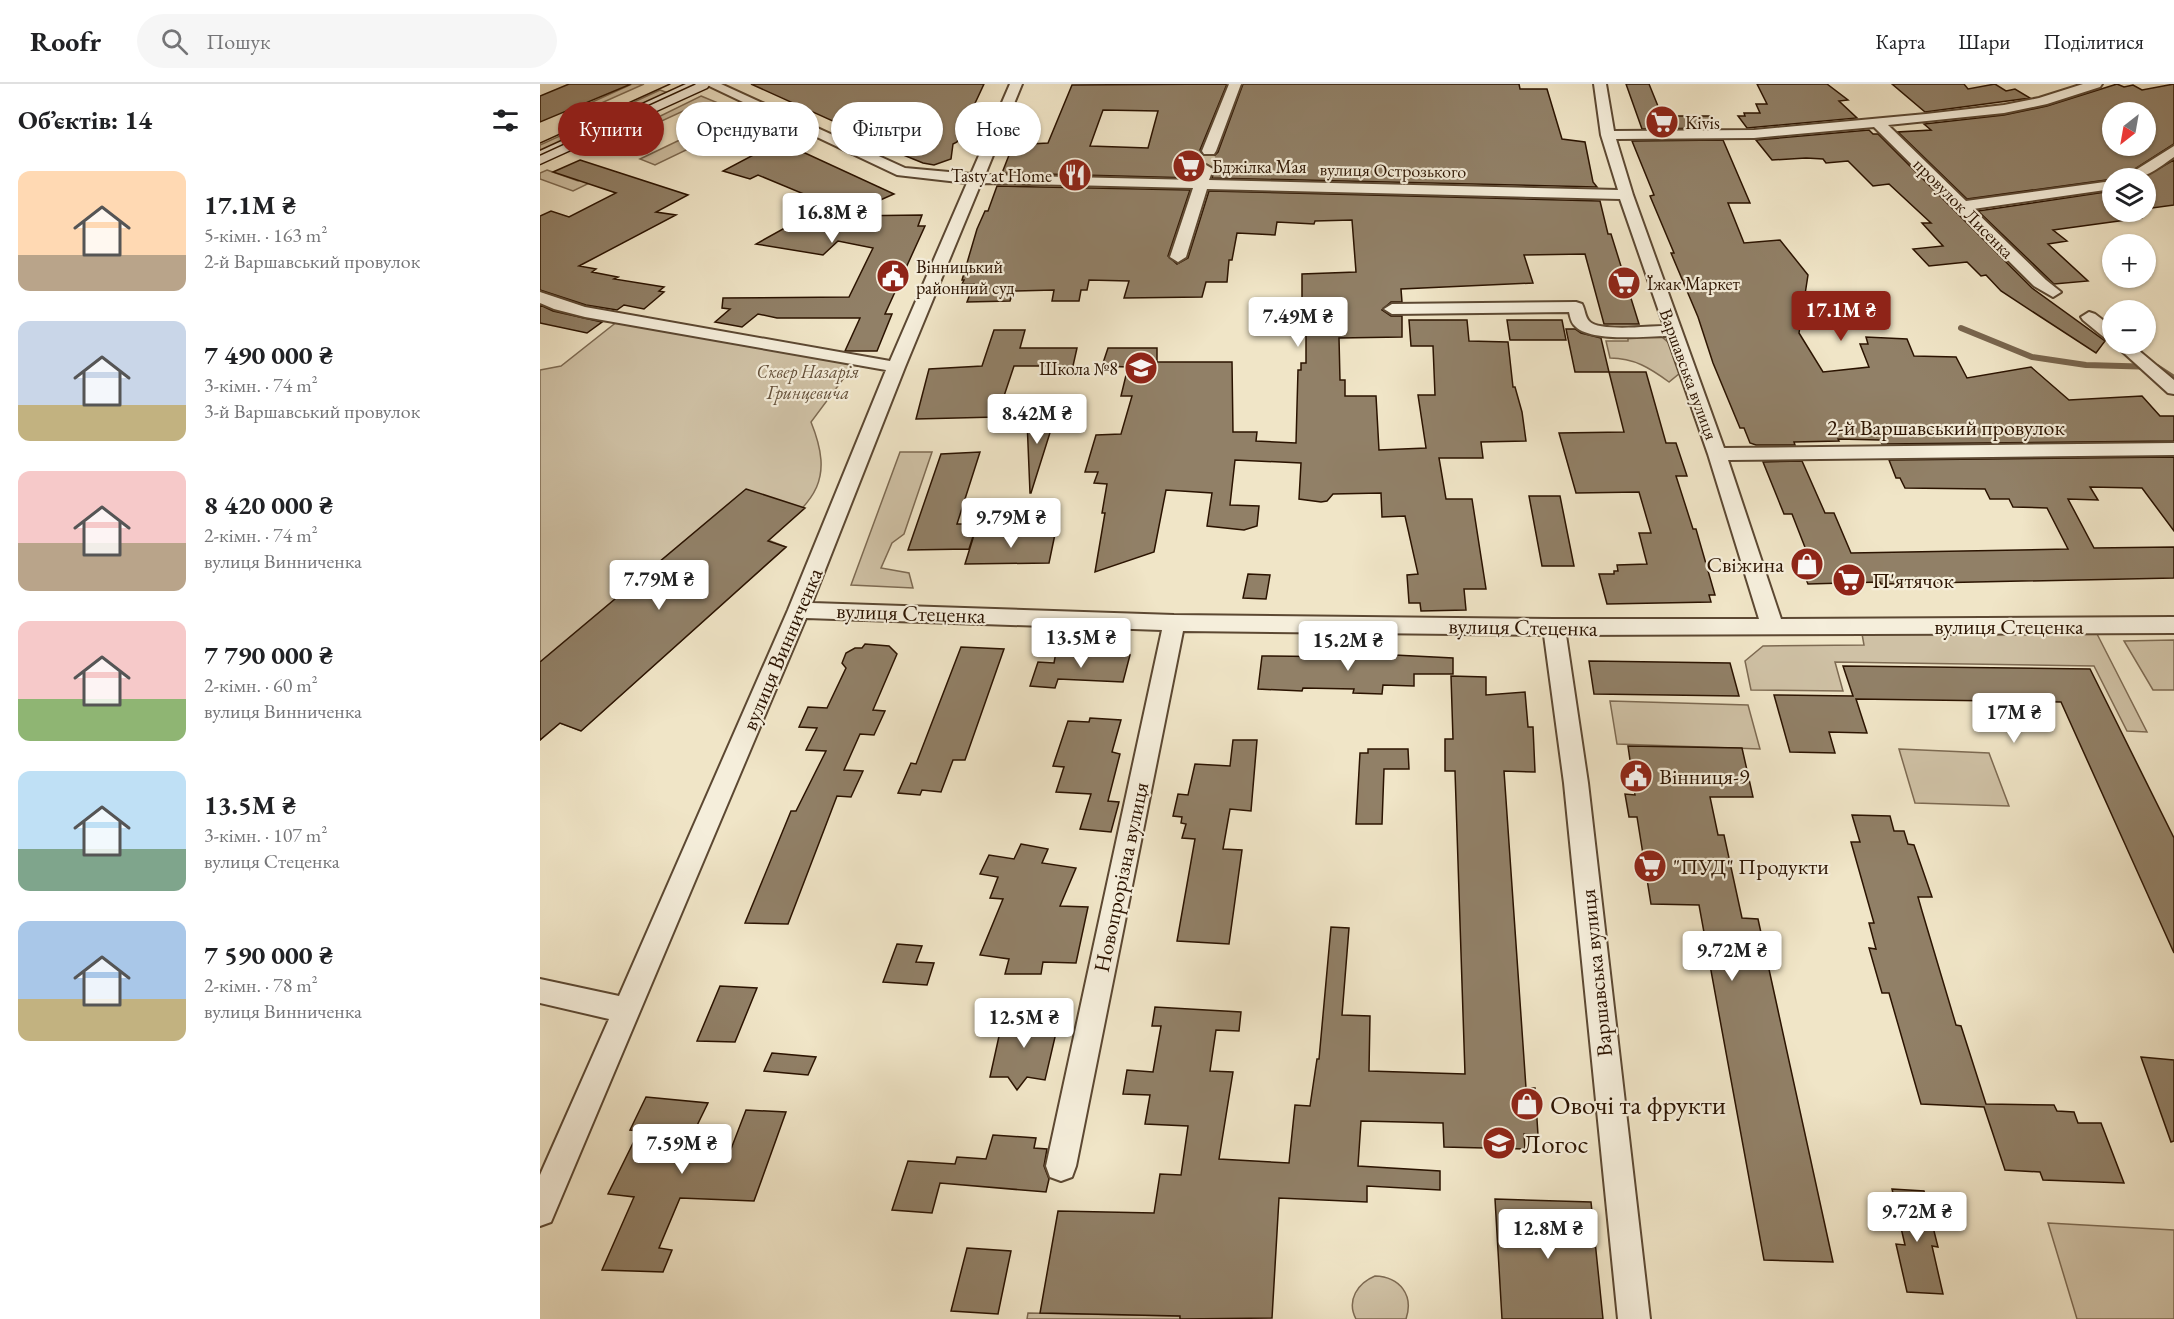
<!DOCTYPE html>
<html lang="uk">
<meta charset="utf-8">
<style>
body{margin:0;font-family:"EB Garamond",serif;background:#f6f6f6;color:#202124;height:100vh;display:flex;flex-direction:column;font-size:22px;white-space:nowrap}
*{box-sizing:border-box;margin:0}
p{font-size:20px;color:#757577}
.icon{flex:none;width:33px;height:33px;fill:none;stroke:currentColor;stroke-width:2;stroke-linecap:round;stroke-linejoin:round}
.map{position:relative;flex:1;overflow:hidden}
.sheet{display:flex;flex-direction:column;background:#fff;width:540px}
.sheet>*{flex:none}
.hud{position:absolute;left:18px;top:18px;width:570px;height:54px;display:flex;gap:12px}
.needle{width:39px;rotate:211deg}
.fabs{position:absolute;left:1562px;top:18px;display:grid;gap:12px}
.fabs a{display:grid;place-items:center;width:54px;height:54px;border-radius:50%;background:#fff;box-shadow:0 2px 4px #0004;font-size:30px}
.price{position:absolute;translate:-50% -51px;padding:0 14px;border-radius:6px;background:#fff;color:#222;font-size:20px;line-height:39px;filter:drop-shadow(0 2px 3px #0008)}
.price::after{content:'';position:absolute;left:50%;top:36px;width:18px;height:14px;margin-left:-9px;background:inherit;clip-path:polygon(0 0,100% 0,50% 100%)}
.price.current{background:#8f2418;color:#fff}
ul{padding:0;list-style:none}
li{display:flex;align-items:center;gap:18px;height:150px;padding:0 18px}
li span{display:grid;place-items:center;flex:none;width:168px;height:120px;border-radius:12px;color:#555}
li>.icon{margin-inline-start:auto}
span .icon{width:72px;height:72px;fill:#fffc;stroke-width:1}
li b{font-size:26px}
h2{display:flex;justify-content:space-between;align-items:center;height:72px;padding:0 18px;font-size:26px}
.pill{padding:0 21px;border-radius:27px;background:#fff;box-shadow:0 2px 4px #0004;font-size:21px;line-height:54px}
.pill.current{background:#8f2418;color:#fff}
header{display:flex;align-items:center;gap:36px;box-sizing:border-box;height:84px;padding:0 30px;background:#fff;border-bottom:2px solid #e0e0e0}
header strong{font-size:28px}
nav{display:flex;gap:33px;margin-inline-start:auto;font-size:21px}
.search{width:420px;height:54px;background:#f6f6f6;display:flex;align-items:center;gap:15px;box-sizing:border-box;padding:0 21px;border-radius:33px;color:#757577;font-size:22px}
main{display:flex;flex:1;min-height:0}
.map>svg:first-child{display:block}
.green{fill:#cfc1a5;stroke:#7d6a52;stroke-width:1.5}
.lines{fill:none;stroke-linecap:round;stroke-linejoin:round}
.stream{stroke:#79664f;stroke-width:6}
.building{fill:#918067;stroke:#2b1300;stroke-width:1.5;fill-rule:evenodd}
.minor-tunnel{stroke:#d2c6a9;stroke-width:14;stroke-dasharray:14 7;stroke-linecap:butt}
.minor-casing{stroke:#5c4832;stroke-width:4}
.secondary-casing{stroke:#2b1300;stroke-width:3}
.minor{fill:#f5eedb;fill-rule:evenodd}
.secondary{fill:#f5eedb;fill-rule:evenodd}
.tram{stroke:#2b1300;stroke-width:1.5}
.labels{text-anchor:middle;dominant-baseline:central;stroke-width:4.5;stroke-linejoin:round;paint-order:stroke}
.far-poi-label{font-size:18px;fill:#2b1300;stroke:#f5eedb;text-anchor:start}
.far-street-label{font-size:18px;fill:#2b1300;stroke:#f5eedb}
.far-park-label{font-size:18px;font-style:italic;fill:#64503a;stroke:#f5eedb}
.street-label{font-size:22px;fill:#2b1300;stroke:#f5eedb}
.poi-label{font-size:22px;fill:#2b1300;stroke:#f5eedb;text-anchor:start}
.near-poi-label{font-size:27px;fill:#2b1300;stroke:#f5eedb;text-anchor:start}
</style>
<header>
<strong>Roofr</strong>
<div class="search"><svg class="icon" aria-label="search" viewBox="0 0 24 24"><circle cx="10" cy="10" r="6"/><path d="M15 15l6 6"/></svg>Пошук</div>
<nav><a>Карта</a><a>Шари</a><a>Поділитися</a></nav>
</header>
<main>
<section class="sheet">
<h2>Об’єктів: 14<svg class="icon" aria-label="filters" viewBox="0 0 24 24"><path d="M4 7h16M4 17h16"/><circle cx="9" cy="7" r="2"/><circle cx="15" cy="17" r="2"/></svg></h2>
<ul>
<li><span style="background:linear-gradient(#ffd9b3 70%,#b9a48a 0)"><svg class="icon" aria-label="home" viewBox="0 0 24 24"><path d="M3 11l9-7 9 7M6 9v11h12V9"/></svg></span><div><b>17.1M ₴</b><p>5-кімн. · 163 m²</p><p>2-й Варшавський провулок</p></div></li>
<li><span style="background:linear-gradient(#c9d6e8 70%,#c2b280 0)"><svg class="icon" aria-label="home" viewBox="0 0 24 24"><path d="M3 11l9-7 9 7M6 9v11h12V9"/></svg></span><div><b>7 490 000 ₴</b><p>3-кімн. · 74 m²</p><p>3-й Варшавський провулок</p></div></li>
<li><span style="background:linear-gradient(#f6c9c9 60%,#b9a48a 0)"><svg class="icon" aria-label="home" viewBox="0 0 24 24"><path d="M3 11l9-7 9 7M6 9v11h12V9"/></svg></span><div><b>8 420 000 ₴</b><p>2-кімн. · 74 m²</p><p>вулиця Винниченка</p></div></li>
<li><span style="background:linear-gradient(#f6c9c9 65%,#8fb573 0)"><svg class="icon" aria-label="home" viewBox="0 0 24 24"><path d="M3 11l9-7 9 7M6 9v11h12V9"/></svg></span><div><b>7 790 000 ₴</b><p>2-кімн. · 60 m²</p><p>вулиця Винниченка</p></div></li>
<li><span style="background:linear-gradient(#bfe0f5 65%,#7fa58c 0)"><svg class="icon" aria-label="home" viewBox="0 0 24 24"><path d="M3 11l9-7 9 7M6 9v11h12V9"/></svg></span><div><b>13.5M ₴</b><p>3-кімн. · 107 m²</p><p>вулиця Стеценка</p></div></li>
<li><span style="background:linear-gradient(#a9c7e8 65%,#c2b280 0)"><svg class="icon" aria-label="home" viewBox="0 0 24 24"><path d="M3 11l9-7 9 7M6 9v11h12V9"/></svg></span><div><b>7 590 000 ₴</b><p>2-кімн. · 78 m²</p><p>вулиця Винниченка</p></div></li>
</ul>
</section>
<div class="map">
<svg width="1634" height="1235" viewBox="0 0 1634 1235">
<rect width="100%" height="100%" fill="#f0e5c7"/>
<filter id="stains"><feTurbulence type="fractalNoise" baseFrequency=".00333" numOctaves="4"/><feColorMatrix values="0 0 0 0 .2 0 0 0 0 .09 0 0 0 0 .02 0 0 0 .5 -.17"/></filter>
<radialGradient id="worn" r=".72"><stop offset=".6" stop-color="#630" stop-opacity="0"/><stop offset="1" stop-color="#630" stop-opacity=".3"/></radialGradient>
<path class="green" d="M92 0H104L39 29H28Z
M120 6 131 10 0 69V61Z
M161 12 183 21 174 26 156 21 111 42 104 40Z
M150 51 167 56 115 81 100 75Z
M7 86 38 97 52 90 62 93 33 107 0 95V89Z
M78 237 315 279 271 338C296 400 272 417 228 456L246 463 41 647 20 639 0 656V286L21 282Z
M1088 253H1122L1130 260 1140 289 1129 298C1110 284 1094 274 1070 274L1066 257H1088Z
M360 368H392L364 450 352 459 341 484 369 489 373 504 311 501Z
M1556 548 1607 648 1587 647 1554 582 1295 578 1303 607 1211 606 1205 577 1223 562 1324 561 1322 550Z
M1634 556V606H1613L1584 557Z
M1070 617 1208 621 1220 665 1077 660Z
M1359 665 1449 669 1469 722 1375 719Z
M1508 1139 1634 1146V1235H1537Z
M835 1192C860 1193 874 1211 866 1235H816C806 1216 818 1199 835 1192Z
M488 1229 640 1232V1235H487Z"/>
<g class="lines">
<path class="stream" d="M1421 244 1492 273 1546 281 1617 283 1634 294"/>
</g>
<path class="building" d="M29 0H91L0 38V12Z
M211 0H444L417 58 413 60 411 75 394 81 383 79 299 45 293 37Z
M687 0 660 66 664 72H674L678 68 703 0H979L980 5H1007L1022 55 1045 58 1053 98 1057 103 672 94 675 84 666 79 659 81 654 94 462 89 473 61 508 59 532 1ZM563 26 618 27 608 64 550 62Z
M1086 0H1109L1122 32H1172L1177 44 1102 45Z
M1217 0H1287L1308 16 1299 17 1317 34 1207 44 1198 32H1205L1204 29H1220L1216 20H1227Z
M1352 0H1424L1428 5 1455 0 1466 7 1475 5 1490 14 1385 28Z
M1577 0 1584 3 1593 1 1602 6 1634 0V60L1581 94 1427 115 1358 48 1391 46 1384 40 1464 31 1507 22ZM1572 28H1605V62H1572Z
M1329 46 1333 50H1338L1492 204 1565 257 1556 269 1461 207 1446 191 1441 192 1427 178 1389 182 1373 165 1403 162 1382 139H1391L1349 100 1333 102 1308 77 1286 79 1283 75 1266 74 1232 76 1216 56Z
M1183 56 1210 119H1188L1204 159 1240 156 1268 191 1259 249 1283 288 1329 283 1320 260H1328L1326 253 1367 255 1374 272 1416 273 1427 294 1491 283 1529 316 1602 312 1620 332H1634V357L1342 360 1340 356 1298 355 1299 357 1254 358 1255 361H1216L1210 359 1204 344H1200L1173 279 1158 233 1131 169H1134L1110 112 1114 111 1092 57Z
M234 60 265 69 354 110 304 132 382 131 378 142H385L345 230H352L337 267H305L320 234H237L218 230 202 243 175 238 190 225 182 224 183 214 309 213 333 164 298 157 283 171 216 160 288 120 218 91 210 95 183 87Z
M40 76 148 111 116 128 136 131 39 182 56 185 52 188 78 193 74 195 124 203 119 207 124 208 104 225 84 221 77 226 46 221 0 206V132L11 127 29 133 76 109 13 88Z
M1634 76V121L1605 125V94H1602Z
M457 102 650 106 628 172 637 180 648 174 669 107 1060 117 1068 150H1071L1099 240H1064L1045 170 984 171 993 199 861 205 862 218H851L842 226 851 232H862V253L799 254 800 296H805V312H836L839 366 886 364 878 311H895L893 262H871L869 236H927L929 257 968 258 973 303H975L982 328 986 357 941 358 943 374H899L906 415H932L946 505H924L926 526 881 527 880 519H869L867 491 878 490 865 432 842 433 841 409 793 410 787 417 781 418 759 415 761 379 695 376 690 421 719 422 717 442 704 446 667 442 672 409 626 406 614 468 555 488 565 429H562L567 400 554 399 558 388H545L556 351 581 350 592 312H581L588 283 562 282 568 264H617V278H692L693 348H717L716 357 756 359 758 286H761V279H766V242H762V190L816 188 812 136 775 137 774 140 737 138 735 151 697 149 692 176H689L687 198H666L662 213 584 214 589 197 549 196 547 206H541L539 217H512L514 206 473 207 470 217 427 218 434 200H422L424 196H422L437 145 445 127H448Z
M1572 107V128H1593L1601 134 1513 146 1527 157 1508 160 1548 197 1514 200 1438 127Z
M0 221 13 227 62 238 47 249 0 239Z
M967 236H1022L1026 256H970Z
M1026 245H1035L1041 249 1061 254 1069 288H1035Z
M454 246H485L480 264H537L533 282H474L457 333 376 335 389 285 442 282Z
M1069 288H1106L1126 359H1136L1147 392H1136L1153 445H1156L1175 511H1169L1171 518 1067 520 1059 490H1074V487H1078L1077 481 1107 480 1099 449H1111L1099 408 1036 409 1019 349 1084 348Z
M487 336H514L491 409H490Z
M440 368 417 440H437L429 465 368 466 401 370Z
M1634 373V447L1602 404 1550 403 1558 416 1528 415 1554 464 1634 463V494L1341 500 1340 498 1268 500 1256 471H1268L1252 430H1244L1223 378 1262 377 1285 429H1294L1311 469 1528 465 1507 424 1473 423 1469 415H1450L1445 405 1365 404 1360 394H1356L1349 376Z
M206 405 265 424 228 457 246 463 41 647 20 639 0 656V578Z
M989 412H1020L1034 482H1002Z
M515 450 509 479 425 480 434 451Z
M708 490 730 491 726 515 703 514Z
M325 560 349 562 357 570 333 626 345 627 334 651 320 650 304 686 323 687 311 713 297 712 248 840 205 839 251 727H256L286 667 266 666 277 644 259 643 268 623 287 624 306 584 302 579 306 569 315 564H322Z
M421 563 464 565 425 676H413L401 708 382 706 380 711 358 709 371 679 376 680Z
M516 568 590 571 583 598 518 595 515 604 490 602 498 578 514 579Z
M815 569 913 574V590H874V602L843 601 842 610 813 609 814 605 763 604 762 607 718 605 722 572 815 573Z
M1049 577 1190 579 1199 612 1054 610Z
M1303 582 1550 585 1634 754V869L1521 618 1316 615 1327 649 1289 648 1295 669 1250 668 1234 611 1313 612Z
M911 592 946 593V611L985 608 988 643H993L995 688 964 687 986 1004H995L998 1051 984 1050 985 1065 904 1063 903 1039 821 1037 818 1082 900 1087V1106L827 1102V1118L739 1114 732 1234 640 1235V1232L500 1229 518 1127 614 1129 620 1090 641 1091 648 1042 605 1040 610 1011 583 1010 587 986 613 988 621 942H612L615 923 701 928 699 947 676 946 670 987 693 988 679 1075 749 1079 755 1021 770 1022 777 975H779L791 843 809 844 802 931 830 932 829 987 925 990 915 687H905V655H913Z
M550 634 581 636 572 668 580 670 568 717 579 718 571 748 540 745 551 710 516 708 524 683 513 682 528 637 549 638Z
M693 656H717L711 727 690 725 683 765 702 766 689 860 637 857 655 755 642 754 646 740 641 739 642 733 633 732 638 710 648 711 655 680 690 682Z
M1088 662 1202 664 1213 713H1170L1178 751H1184L1202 834 1218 835 1293 1178 1224 1176 1159 821 1111 820 1097 733H1089L1085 710 1095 711Z
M828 665H868L869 685H844L842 740H816L820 669H828Z
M1312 731 1350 732 1354 747H1364L1368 760 1374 761 1392 813H1378L1382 827 1416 941 1421 942 1446 1020 1514 1021 1517 1027 1534 1028 1538 1039H1561L1584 1099 1503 1096 1500 1088 1465 1086 1444 1023 1381 1020 1349 909H1342L1329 864 1336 865 1329 839H1334L1311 758H1320Z
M481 760 508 765 502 779 536 784 520 822 548 823 536 879 503 878 501 890H465L469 875 440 871 463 815 450 814 458 793 440 790 449 771 474 775Z
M357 860 382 862 376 878 394 879 387 901 343 898Z
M180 902 217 904 195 958 157 957Z
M463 934 519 936 505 996 487 993 477 1006 468 993H450Z
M232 969 276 973 268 991 224 987Z
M1601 973 1634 976V1057L1631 1058Z
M106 1013 168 1019 148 1060 191 1065 206 1026 246 1028 214 1117 140 1114 119 1164 132 1166 123 1188 62 1186 94 1113 68 1110 99 1047 90 1046Z
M453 1051 496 1054 494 1064 507 1065 504 1082 509 1095 506 1108 400 1099 392 1129 352 1126 368 1077 415 1080 417 1073 446 1075Z
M1352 1105 1384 1107 1398 1163 1392 1162 1403 1210 1367 1208 1356 1160 1365 1161Z
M955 1115 1051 1118 1063 1235H962Z
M427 1164 471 1167 458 1230 411 1227Z"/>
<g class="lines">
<path class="minor-tunnel" d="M666 85 669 67"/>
<defs>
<path id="minor" d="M165 0H181L365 84 431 90 470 0H482L445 91 656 96 661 82 666 81 673 85 669 96 1078 106 1061 51 1054 0H1066L1074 47 1214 46 1386 30 1464 21 1499 14 1543 0H1562L1560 3 1507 20 1464 29 1348 41 1426 117 1572 97V105L1433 125 1506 196 1521 208 1513 213 1494 202 1334 43 1214 54 1076 55 1093 111 1184 364 1634 359V371L1188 376 1241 535 1634 533V549L1026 551 1048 699 1110 1235H1078L1024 699 1004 551 643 547 536 1082 532 1093 521 1097 510 1093 506 1082 622 546 266 534 11 1138 0 1142V1091L69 935 0 919V895L79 912 248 526 346 286 45 233 14 225 0 219V208L45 223 350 277 427 99 357 91ZM441 99 653 104 630 173 638 178 646 173 667 105 1080 115 1124 242C1109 242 1058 248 1049 237 1045 233 1045 225 1042 220L1036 218 852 220 844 225 852 230 1029 228C1030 232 1031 238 1034 241 1049 259 1105 252 1127 252L1168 370 1219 535H1014L634 531 272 519 365 283Z
M689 0H701L676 67 674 70H664L662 67Z
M1634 62V73C1617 85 1605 96 1583 94Z
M1549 228 1555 230 1572 243V256L1566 255 1543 236 1541 233Z
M1574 260H1591L1634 296V310L1628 309Z"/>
<path id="secondary" d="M146 0H170L167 4 0 80V67Z"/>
</defs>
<use href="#minor" class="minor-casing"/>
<use href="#secondary" class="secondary-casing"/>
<use href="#minor" class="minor"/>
<use href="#secondary" class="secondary"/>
<path class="tram" d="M0 59 130 0
M0 71 155 0"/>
</g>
<defs>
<symbol id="supermarket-disc" viewBox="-11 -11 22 22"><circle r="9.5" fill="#8f2418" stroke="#f5eedb"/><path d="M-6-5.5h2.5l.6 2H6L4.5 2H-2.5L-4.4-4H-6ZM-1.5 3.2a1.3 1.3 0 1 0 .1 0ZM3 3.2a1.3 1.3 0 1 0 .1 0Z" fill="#fff"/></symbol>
<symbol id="restaurant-disc" viewBox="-11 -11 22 22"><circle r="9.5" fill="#8f2418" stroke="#f5eedb"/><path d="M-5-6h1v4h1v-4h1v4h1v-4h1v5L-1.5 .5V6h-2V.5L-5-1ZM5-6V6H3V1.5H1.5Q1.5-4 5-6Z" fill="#fff"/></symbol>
<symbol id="civic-disc" viewBox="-11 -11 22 22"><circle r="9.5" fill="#8f2418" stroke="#f5eedb"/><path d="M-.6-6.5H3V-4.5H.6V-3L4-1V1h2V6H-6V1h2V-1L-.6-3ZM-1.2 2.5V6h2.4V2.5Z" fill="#fff"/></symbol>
<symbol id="school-disc" viewBox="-11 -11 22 22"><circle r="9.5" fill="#8f2418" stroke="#f5eedb"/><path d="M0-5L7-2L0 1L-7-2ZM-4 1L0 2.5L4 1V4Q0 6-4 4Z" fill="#fff"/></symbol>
<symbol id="shop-disc" viewBox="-11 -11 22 22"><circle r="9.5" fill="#8f2418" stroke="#f5eedb"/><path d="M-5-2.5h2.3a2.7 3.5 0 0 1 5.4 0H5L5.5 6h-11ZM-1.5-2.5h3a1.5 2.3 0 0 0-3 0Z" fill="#fff"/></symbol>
</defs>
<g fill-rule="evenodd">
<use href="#supermarket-disc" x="1103" y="19" width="38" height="38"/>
<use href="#supermarket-disc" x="630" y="63" width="38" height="38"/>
<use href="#restaurant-disc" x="516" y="72" width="38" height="38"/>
<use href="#civic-disc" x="334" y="173" width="38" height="38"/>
<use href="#supermarket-disc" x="1065" y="180" width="38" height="38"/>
<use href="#school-disc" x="582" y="265" width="38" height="38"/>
<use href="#shop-disc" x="1248" y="461" width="38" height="38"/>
<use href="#supermarket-disc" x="1290" y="477" width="38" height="38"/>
<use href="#civic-disc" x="1077" y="673" width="38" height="38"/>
<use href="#supermarket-disc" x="1091" y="763" width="38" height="38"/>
<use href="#shop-disc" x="968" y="1001" width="38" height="38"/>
<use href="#school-disc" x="940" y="1040" width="38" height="38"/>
</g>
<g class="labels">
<g class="far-poi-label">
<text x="1145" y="38">Kivis</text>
<text x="672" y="82">Бджілка Мая</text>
<text x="512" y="91" text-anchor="end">Tasty at Home</text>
<text x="376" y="182">Вінницький<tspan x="376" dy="21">районний суд</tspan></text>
<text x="1107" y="199">Їжак Маркет</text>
<text x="578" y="284" text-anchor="end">Школа №8</text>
</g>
<g class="far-street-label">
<text transform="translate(853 86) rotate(1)">вулиця Острозького</text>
<text transform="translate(1424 124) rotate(45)">провулок Лисенка</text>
<text transform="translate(1149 290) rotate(70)">Варшавська вулиця</text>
</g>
<g class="far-park-label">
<text x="268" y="287">Сквер Назарія<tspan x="268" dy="21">Гринцевича</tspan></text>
</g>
<g class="street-label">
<text x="1406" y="343">2-й Варшавський провулок</text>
<text transform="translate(371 529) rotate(2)">вулиця Стеценка</text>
<text x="1469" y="542">вулиця Стеценка</text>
<text transform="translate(983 543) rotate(1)">вулиця Стеценка</text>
<text transform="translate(242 565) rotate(-67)">вулиця Винниченка</text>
<text transform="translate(581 793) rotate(-78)">Новопрорізна вулиця</text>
<text transform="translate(1056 889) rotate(-96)">Варшавська вулиця</text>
</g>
<g class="poi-label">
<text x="1244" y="480" text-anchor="end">Свіжина</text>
<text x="1332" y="496">П'ятячок</text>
<text x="1119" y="692">Вінниця-9</text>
<text x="1133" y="782">"ПУД" Продукти</text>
</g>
<g class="near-poi-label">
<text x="1010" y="1020">Овочі та фрукти</text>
<text x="982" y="1059">Логос</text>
</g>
</g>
<rect width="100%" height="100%" filter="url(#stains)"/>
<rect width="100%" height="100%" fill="url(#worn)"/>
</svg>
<div class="fabs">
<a><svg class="needle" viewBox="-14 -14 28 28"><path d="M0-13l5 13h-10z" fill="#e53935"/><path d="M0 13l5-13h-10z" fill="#757577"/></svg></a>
<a><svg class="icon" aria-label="layers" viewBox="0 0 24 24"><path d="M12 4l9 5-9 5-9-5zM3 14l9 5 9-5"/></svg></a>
<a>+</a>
<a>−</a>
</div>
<b class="price" style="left:292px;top:160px">16.8M ₴</b>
<b class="price current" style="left:1301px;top:258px">17.1M ₴</b>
<b class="price" style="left:758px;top:264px">7.49M ₴</b>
<b class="price" style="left:497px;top:361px">8.42M ₴</b>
<b class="price" style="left:471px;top:465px">9.79M ₴</b>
<b class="price" style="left:119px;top:527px">7.79M ₴</b>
<b class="price" style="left:541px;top:585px">13.5M ₴</b>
<b class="price" style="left:808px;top:588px">15.2M ₴</b>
<b class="price" style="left:1474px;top:660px">17M ₴</b>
<b class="price" style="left:1192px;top:898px">9.72M ₴</b>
<b class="price" style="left:484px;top:965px">12.5M ₴</b>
<b class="price" style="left:142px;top:1091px">7.59M ₴</b>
<b class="price" style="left:1377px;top:1159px">9.72M ₴</b>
<b class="price" style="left:1008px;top:1176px">12.8M ₴</b>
<div class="hud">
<a class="pill current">Купити</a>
<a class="pill">Орендувати</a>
<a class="pill">Фільтри</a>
<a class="pill">Нове</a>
</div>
</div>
</main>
